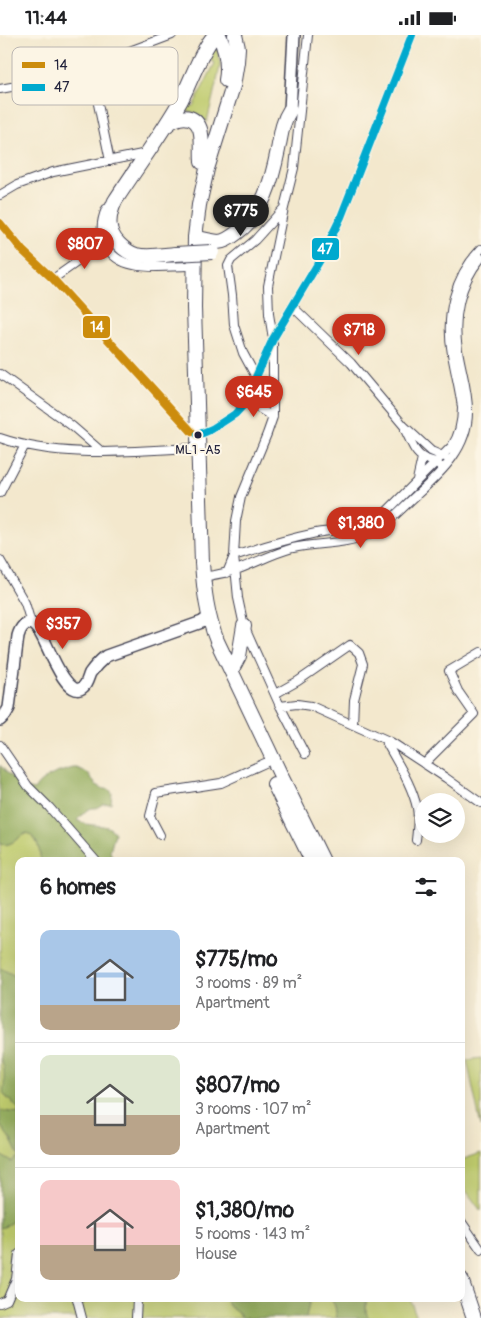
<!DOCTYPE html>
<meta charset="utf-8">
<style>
body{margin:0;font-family:Pangolin,sans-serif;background:#f2f2f2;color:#202124;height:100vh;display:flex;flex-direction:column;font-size:19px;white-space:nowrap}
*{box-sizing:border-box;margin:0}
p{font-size:16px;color:#757577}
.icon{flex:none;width:28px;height:28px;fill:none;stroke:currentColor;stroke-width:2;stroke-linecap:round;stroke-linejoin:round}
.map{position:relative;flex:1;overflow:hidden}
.side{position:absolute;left:15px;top:822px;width:450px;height:445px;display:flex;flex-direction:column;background:#fff;border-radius:10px;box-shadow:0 5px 20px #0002}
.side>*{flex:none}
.tools{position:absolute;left:415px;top:758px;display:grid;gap:10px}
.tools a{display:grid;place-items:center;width:50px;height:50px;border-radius:50%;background:#fff;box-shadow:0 5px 20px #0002;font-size:25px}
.price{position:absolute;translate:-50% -42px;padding:0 11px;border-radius:18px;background:#c8321e;color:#fff;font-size:16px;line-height:32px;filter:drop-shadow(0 1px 2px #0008)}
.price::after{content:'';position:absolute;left:50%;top:30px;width:15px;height:11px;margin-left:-8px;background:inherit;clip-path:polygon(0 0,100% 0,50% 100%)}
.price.on{background:#222;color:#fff}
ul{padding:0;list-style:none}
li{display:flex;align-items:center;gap:15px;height:125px;padding:0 25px}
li+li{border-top:1px solid #e0e0e0}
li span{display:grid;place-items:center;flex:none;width:140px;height:100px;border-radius:10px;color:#555}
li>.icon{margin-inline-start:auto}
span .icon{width:60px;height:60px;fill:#fffc;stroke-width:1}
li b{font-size:21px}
h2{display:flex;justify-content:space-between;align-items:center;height:60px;padding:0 25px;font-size:21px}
.status{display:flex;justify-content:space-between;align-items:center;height:35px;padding:0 25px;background:#fff;direction:ltr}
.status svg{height:14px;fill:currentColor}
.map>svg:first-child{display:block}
.green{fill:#beca6c;stroke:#707654}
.forest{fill:#96ae60;stroke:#5c684e}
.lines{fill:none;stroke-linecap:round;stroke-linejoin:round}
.street-casing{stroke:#414051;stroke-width:10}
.secondary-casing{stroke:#414051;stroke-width:14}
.highway-casing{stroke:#414051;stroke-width:16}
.street{stroke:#fff;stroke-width:8}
.secondary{stroke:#fff;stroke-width:11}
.highway{stroke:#fff;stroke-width:14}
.highway-bridge-casing{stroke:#414051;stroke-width:16;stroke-linecap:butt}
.highway-bridge{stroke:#fff;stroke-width:14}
.bus-1-casing{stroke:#fcf5e5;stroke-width:11}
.bus-2-casing{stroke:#fcf5e5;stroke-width:11}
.bus-1{stroke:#cc8c0c;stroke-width:8}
.bus-2{stroke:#00a9ce;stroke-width:8}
.bus-dot{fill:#22223b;stroke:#fcf5e5;stroke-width:2}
.labels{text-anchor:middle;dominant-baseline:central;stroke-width:4;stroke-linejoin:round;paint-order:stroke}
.bus-label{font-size:13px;fill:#22223b;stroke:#fcf5e5}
.key{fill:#fcf5e5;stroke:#bbb6b2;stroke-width:1}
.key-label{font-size:14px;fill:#22223b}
.line-badge{stroke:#fcf5e5;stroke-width:2}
.badge-label{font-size:14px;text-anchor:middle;font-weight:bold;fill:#fff}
</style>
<div class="status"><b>11:44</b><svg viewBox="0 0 49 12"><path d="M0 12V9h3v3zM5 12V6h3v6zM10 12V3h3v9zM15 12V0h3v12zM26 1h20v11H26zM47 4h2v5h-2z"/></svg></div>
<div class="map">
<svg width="481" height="1283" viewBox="0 0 481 1283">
<rect width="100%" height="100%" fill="#fcf5e5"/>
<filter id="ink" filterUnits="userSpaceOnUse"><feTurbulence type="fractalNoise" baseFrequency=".02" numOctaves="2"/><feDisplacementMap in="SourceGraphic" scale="10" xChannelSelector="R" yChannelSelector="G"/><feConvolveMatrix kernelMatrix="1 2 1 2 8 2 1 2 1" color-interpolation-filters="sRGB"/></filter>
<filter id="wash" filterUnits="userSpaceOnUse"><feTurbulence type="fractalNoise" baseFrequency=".0096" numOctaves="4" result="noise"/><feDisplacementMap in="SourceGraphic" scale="20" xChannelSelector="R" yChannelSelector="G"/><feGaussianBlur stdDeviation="1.12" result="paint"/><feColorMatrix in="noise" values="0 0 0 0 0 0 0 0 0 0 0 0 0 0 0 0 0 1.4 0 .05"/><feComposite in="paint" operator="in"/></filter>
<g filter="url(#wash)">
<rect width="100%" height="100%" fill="#f3e8cd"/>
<path class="green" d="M213 14H217L220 25V32L207 87 196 78 183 75 186 71H193L215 28 208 24Z
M27 798C39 804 39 814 41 826H19V943L0 933V809C13 812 16 802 27 798Z
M0 1023C6 1031 5 1050 5 1061L18 1073 19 1078 0 1076Z
M481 1023V1092L467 1025Z
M0 1090 11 1105 19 1121 12 1127 0 1120Z
M481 1118V1176L461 1149V1125Z
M19 1181V1264H225L230 1272 240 1280 241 1283H0V1259L1 1258 0 1256V1193L6 1191Z
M308 1264H331L335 1271 337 1283H306L309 1268Z
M366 1264H410L417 1283H369L366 1278Z"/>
<path class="forest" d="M0 730 7 738 25 753 34 755C42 741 59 737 73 733H77L89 739 95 749 104 754H109L112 758 111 768 103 769 96 773H92L87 775 77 785C89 794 108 786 115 798L110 817 114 826H41C39 814 39 804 27 798 16 802 13 812 0 809Z
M0 933 19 943V1074C17 1072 5 1061 4 1059 2 1056 5 1051 4 1047 4 1039 5 1030 0 1023Z
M0 1076 19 1078V1121L11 1105 0 1090Z
M0 1120 12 1127 19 1121V1149L17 1155 19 1163V1181L6 1191 0 1193Z
M225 1264H308L309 1268 306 1283H241L240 1280 230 1272Z
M331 1264H366V1278L369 1283H337L335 1271Z"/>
</g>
<g filter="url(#ink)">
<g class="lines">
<defs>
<path id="street" d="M90 31 110 126
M0 54 28 49 90 31 172 0
M0 160 17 150 53 137 147 118
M106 174C95 199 106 225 134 230 151 234 171 231 189 231
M0 188 23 216 53 244 192 397
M53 244 104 208
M292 271 351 328 404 391 431 416 445 422
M0 339 72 391 102 417
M256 342 243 318 234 290 232 260 228 231 231 225 255 205 283 174
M247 366 273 382
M405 395C410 404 414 419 424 423 429 426 434 425 439 430
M198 400 212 394 235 379 247 366 256 342 273 304 320 225 341 182 412 0
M0 403C61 424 129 416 192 413
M417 445 422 423
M0 458 25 410
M0 525 25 568 31 588
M227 538 234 521C261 512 288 504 316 498 342 493 358 499 382 481L452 411C459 400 462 386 462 373 460 355 455 337 452 319 445 281 454 242 481 214
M203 542C214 540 226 538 236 535 255 528 274 518 293 513 316 508 347 509 367 500 384 492 396 479 409 467 436 442 469 416 468 375 468 355 461 335 458 315 453 283 459 249 481 223
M275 659 298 646 350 610 359 618 363 629 354 665 353 690
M280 671 297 669 311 671 391 707 446 743 481 768
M385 705C396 726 412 749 417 773 419 784 417 795 416 805
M0 710 28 751 49 772 96 826
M305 719 280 671 244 591 238 563 234 521 236 486 241 462 267 399 273 382V304L269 279 268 251 284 173 294 133 308 0
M424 729 474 679 458 656 449 636 481 617
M160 800 150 781 156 758 221 748 265 728
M461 1186 481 1215
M77 1264 82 1283
M0 1268 7 1265 16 1244 19 1219
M136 1283 137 1264"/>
<path id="secondary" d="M290 75 294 0
M0 685 5 680 9 673 18 601C20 594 23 588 31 588 37 592 40 597 43 603 48 612 68 666 83 652 87 649 88 642 90 638 95 631 100 626 106 621L202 587 209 582"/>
<path id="highway" d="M219 0C226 15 229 29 226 45
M235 0 238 13 237 27 233 51 207 134 199 170 195 202 194 273 202 528C204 555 207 581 217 606L282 743 323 826
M166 91C176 81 194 77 200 94 203 103 201 116 202 127
M195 202C202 204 210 206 218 207 225 207 233 201 238 197 263 178 272 145 278 115 281 100 282 87 290 75
M175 219C162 220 148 223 136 220 129 218 124 214 119 209 106 196 108 181 115 166 137 132 161 100 181 65 191 46 201 15 215 0
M231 636 239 621 244 591
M274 749 312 826
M461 1244 474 1283"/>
</defs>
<use href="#street" class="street-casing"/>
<use href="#secondary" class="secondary-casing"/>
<use href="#highway" class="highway-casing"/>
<use href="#street" class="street"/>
<use href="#secondary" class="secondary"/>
<use href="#highway" class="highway"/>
<defs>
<path id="highway-bridge" d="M175 219 212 217"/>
</defs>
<use href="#highway-bridge" class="highway-bridge-casing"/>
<use href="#highway-bridge" class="highway-bridge"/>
<defs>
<path id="bus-1" d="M0 188 23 216 53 244 192 397"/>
<path id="bus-2" d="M198 400 212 394 235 379 247 366 256 342 273 304 320 225 341 182 412 0"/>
</defs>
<use href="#bus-1" class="bus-1-casing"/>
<use href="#bus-2" class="bus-2-casing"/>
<use href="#bus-1" class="bus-1"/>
<use href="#bus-2" class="bus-2"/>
</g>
</g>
<circle class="bus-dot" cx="198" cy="400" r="4.5"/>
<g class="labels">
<g class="bus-label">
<text x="198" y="415">ML1 -A5</text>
</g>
</g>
<rect x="12" y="12" width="166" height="58" rx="8" class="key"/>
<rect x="22" y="27" width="23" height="6" fill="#cc8c0c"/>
<rect x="22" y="49" width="23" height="7" fill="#00a9ce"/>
<g class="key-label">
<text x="54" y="35">14</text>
<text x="54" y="57">47</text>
</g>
<g class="line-badge">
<rect x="311" y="202" width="29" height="24" rx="5" fill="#00a9ce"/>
<rect x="82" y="280" width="29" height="24" rx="5" fill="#cc8c0c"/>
</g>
<g class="badge-label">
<text x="325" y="219">47</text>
<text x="97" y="297">14</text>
</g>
</svg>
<div class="tools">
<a><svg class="icon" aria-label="layers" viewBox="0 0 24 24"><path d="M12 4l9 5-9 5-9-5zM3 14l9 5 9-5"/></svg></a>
</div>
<b class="price on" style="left:241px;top:202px">$775</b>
<b class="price" style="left:85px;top:235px">$807</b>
<b class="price" style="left:359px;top:321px">$718</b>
<b class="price" style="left:254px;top:383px">$645</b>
<b class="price" style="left:361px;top:514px">$1,380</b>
<b class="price" style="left:63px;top:615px">$357</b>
<section class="side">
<h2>6 homes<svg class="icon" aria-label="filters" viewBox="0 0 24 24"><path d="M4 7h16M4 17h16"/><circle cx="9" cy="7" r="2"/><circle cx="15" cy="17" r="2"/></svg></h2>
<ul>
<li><span style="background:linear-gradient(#a9c7e8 75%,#b9a48a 0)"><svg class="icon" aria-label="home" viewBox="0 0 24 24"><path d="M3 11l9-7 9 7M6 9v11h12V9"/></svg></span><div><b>$775/mo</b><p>3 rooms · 89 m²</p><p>Apartment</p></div></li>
<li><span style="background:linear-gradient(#dfe7d0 60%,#b9a48a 0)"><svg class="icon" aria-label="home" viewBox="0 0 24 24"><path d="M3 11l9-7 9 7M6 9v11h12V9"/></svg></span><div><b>$807/mo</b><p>3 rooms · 107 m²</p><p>Apartment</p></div></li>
<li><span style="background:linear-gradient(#f6c9c9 65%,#b9a48a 0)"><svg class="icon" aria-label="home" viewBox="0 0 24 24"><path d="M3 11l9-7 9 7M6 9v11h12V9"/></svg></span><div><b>$1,380/mo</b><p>5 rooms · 143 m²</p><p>House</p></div></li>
</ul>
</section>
</div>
